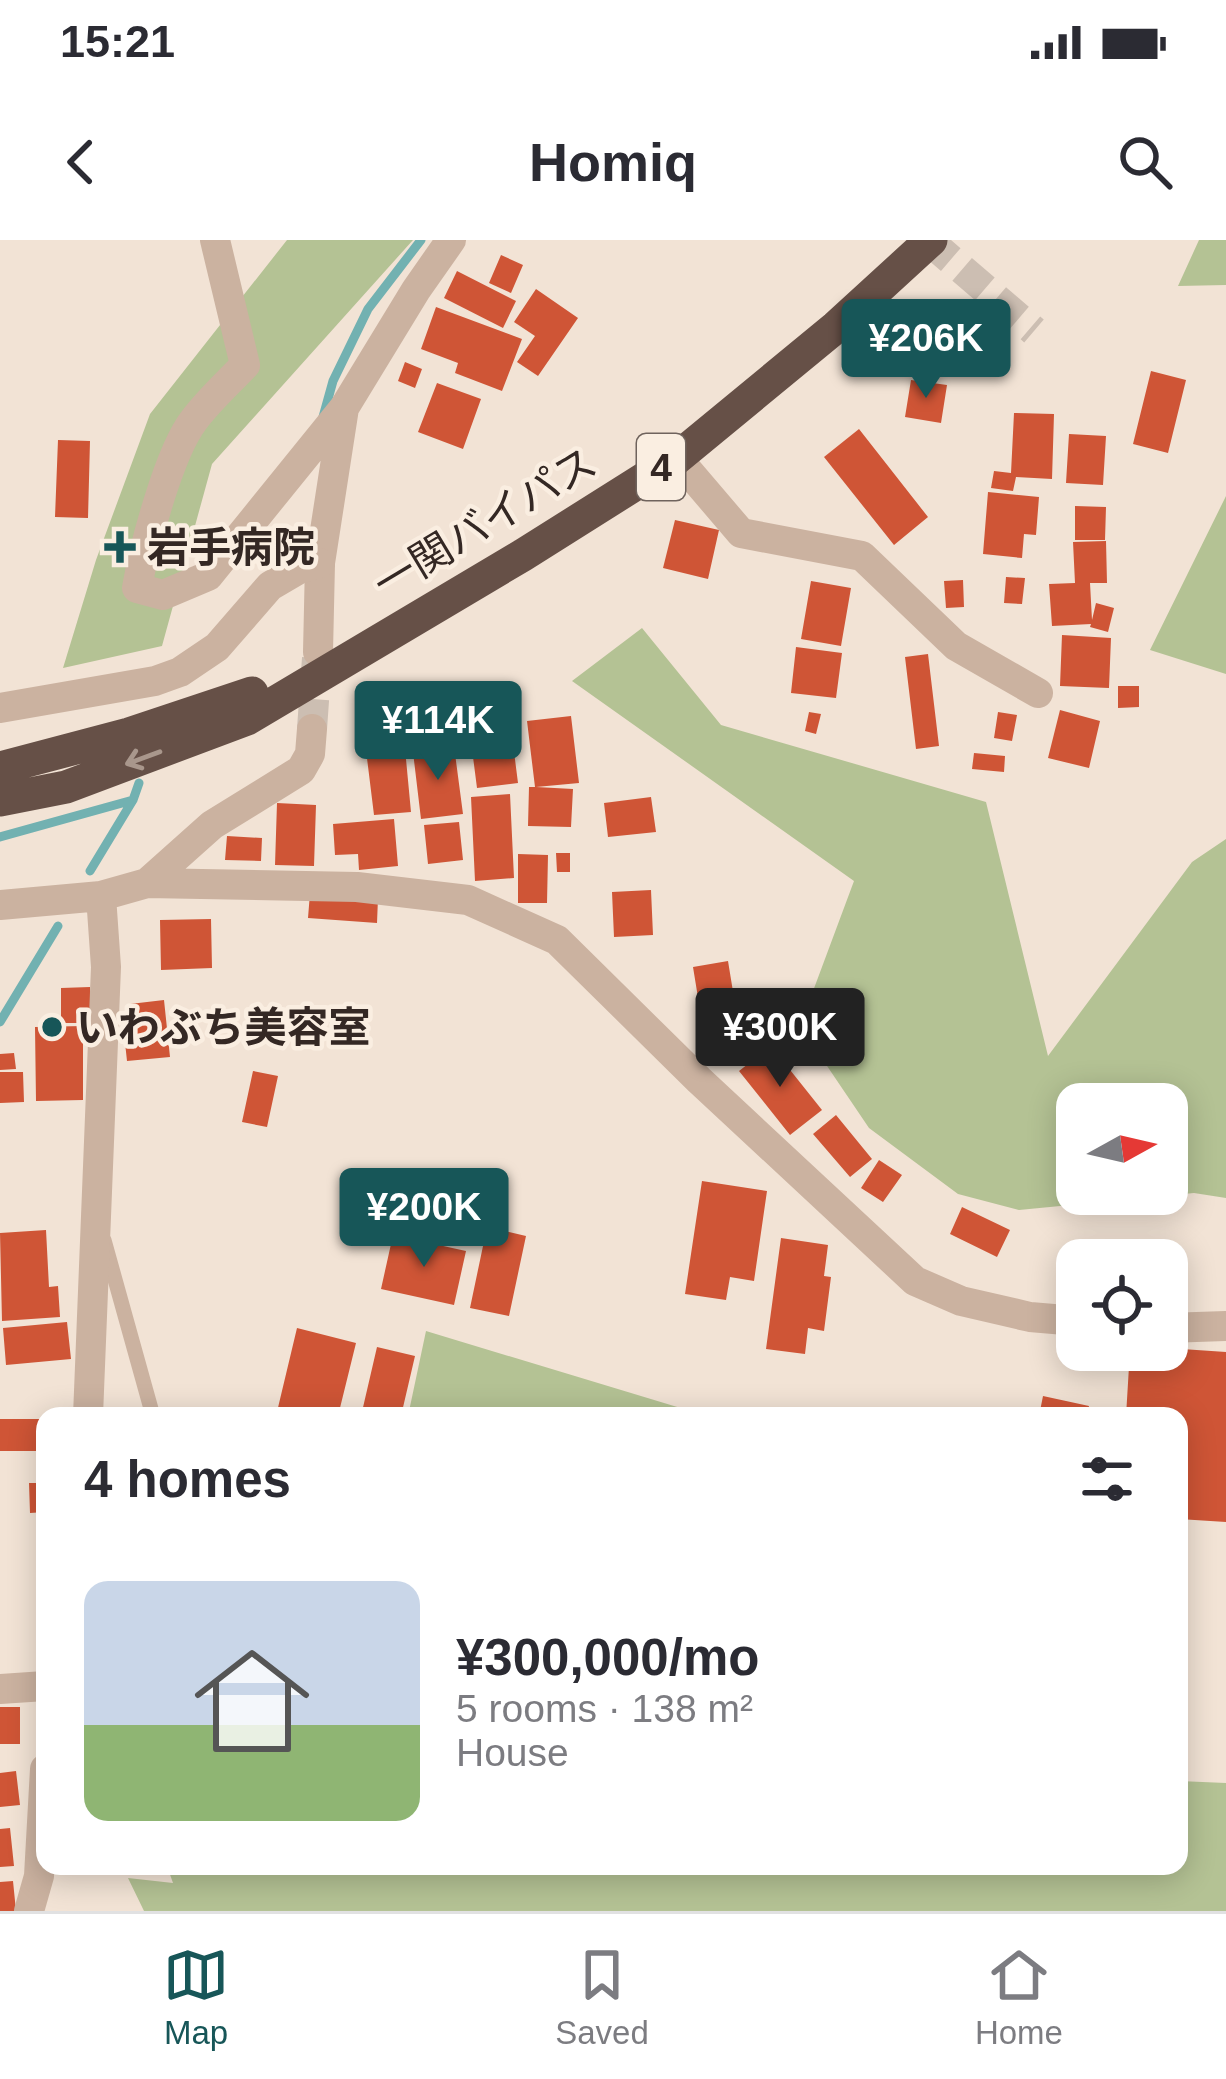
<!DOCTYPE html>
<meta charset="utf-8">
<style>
body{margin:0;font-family:Arial,"Noto Sans JP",sans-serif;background:#f7f7f7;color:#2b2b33;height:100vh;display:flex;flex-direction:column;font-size:45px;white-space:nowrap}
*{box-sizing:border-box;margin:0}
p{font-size:39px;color:#7c7c81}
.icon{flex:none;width:66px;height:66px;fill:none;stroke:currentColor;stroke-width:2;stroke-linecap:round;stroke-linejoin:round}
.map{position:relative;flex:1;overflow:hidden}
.side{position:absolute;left:36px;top:1167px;width:1152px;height:468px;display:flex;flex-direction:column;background:#fff;border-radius:24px;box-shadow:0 6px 30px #0003}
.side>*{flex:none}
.needle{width:78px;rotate:82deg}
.buttons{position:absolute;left:1056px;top:843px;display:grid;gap:24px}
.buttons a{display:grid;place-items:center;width:132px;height:132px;border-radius:24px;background:#fff;box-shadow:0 6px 30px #0003;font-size:60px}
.price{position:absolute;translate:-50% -102px;padding:0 27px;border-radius:12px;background:#175658;color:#fff;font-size:39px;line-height:78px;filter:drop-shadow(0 3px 6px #0008)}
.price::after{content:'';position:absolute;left:50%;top:72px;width:36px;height:27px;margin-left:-18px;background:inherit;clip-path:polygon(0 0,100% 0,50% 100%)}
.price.active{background:#222;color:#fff}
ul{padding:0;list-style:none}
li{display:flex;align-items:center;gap:36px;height:300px;padding:0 48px}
li span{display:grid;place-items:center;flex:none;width:336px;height:240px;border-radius:24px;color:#555}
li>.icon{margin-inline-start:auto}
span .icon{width:144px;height:144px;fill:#fffc;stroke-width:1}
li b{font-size:51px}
h2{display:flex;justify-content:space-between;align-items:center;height:144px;padding:0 48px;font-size:51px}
.status{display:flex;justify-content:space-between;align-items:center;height:84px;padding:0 60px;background:#fff;direction:ltr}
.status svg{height:33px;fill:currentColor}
header{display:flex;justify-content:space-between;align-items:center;height:156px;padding:0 48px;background:#fff;font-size:54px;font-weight:600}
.tabs{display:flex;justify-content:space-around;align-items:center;height:168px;border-top:3px solid #e1e1e2;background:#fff;font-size:33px;color:#7c7c81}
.tabs a{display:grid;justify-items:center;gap:6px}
.tabs .active{color:#175658}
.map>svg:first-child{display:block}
.green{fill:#b4c294;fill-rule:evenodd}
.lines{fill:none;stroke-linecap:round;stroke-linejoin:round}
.stream{stroke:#72b1b1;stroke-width:9}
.building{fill:#cf5536}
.minor-tunnel{stroke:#ccbeb2;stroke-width:30;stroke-dasharray:30 15;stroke-linecap:butt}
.service{stroke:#cbb2a0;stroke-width:15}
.minor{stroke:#cbb2a0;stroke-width:30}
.tertiary{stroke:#cbb2a0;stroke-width:30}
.trunk{stroke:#665047;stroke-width:33}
.oneway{stroke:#a9978c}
.poi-dot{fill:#175658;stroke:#faeee1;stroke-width:4.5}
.labels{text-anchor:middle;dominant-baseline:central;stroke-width:9;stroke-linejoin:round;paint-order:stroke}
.shield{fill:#faeee1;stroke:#6f635d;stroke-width:3}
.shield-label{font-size:39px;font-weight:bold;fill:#342824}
.street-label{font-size:42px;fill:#342824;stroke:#faeee1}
.poi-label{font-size:42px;font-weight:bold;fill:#342824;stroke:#faeee1;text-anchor:start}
</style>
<div class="status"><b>15:21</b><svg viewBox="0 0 49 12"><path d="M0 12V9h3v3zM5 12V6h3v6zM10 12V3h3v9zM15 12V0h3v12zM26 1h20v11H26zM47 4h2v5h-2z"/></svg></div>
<header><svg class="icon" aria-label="back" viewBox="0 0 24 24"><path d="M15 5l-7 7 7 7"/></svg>Homiq<svg class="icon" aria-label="search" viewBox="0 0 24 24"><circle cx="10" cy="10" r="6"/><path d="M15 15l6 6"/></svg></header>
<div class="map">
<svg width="1226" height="1671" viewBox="0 0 1226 1671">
<rect width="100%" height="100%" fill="#f2e3d5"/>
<path class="green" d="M287 0H413L212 224 162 406 63 428 96 320 150 174Z
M1199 0H1226V45L1178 46Z
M1226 256V434L1150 410Z
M642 388 721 485 986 562 1048 816 1192 622 1226 599V958L1194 953 1019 970 958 954 869 888 800 786 854 641 572 441ZM1077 864H1167V954H1077Z
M426 1091 707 1176H408Z
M1179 1541 1226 1543V1671H144L128 1638 173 1643 167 1626H1179Z"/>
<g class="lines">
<path class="stream" d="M323 177 333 141 368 69 421 0
M0 597 133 560
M90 631 133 560 139 543
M0 782 58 686"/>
</g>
<path class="building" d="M501 15 523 25 511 53 489 43Z
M457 31 516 61 503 88 444 58Z
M536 49 578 78 538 136 517 122 535 96 514 82Z
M436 67 522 99 502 151 455 133 458 123 421 109Z
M405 122 422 129 415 148 398 141Z
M1151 131 1186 140 1168 213 1133 204Z
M911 140 947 145 941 183 905 177Z
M437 143 481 159 463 209 418 192Z
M1014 173 1054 174 1052 239 1016 237 1013 251 991 248 994 231 1011 233Z
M859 189 928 277 894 305 824 217Z
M1069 194 1106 196 1103 245 1066 243Z
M58 200 90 201 88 278 55 277Z
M988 252 1039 257 1036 295 1024 294 1022 318 983 314Z
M1075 266 1106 267 1105 300H1075Z
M675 280 719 290 708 339 663 328Z
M1106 301 1107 343H1090L1092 380 1096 363 1114 368 1108 392 1090 387 1091 384 1052 386 1049 344 1075 343 1073 302Z
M1006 337 1025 338 1022 364 1004 363Z
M963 340 964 367 946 368 944 341Z
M811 341 851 348 841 406 801 399Z
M1062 395 1111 398 1109 448 1060 446Z
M796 407 842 413 836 458 791 453Z
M928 414 939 506 916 509 905 417Z
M1118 446H1139V467L1118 468Z
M1060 470 1100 481 1089 528 1048 518Z
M809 472 821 474 816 494 805 491Z
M998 472 1017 475 1012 501 994 498Z
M494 475 496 490 511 488 518 543 477 548 468 478Z
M571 476 579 543 536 547 573 549 571 587 528 586 529 547H535L527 481Z
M404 498 411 572 374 575 365 502Z
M454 506 463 574 421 579 413 512Z
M974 513 1005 516 1004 532 972 529Z
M510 554 514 638 475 641 471 557Z
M651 557 656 592 608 597 604 563Z
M277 563 316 565 314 626 275 625Z
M394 579 398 626 359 630 358 614 335 615 333 584Z
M459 582 463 620 428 624 424 585Z
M227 596 262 598 261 621 225 620Z
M556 613H570V632H557Z
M518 614 548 615 547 663H518Z
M651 650 653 695 614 697 612 652Z
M310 653 378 658 377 683 308 678Z
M211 679 212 728 161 730 160 680Z
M728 721 736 770 701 776 693 727Z
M90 747V783H61V748Z
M164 760 170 817 127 821 123 784 132 783 130 764Z
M83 786V860L36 861 35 787Z
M771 806 822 870 790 895 739 831Z
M14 813 16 829 0 830V814Z
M253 831 278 836 267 887 242 882Z
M0 832H23L24 862 0 863Z
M836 875 872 919 850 937 813 894Z
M879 920 902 935 883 962 861 948Z
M702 941 767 951 754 1041 730 1037 726 1060 685 1054Z
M962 967 1010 990 997 1017 950 994Z
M487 987 526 996 509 1076 470 1068Z
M46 990 49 1047 58 1046 60 1077 2 1081 0 993Z
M393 995 466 1011 454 1065 381 1049Z
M781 998 828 1005 824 1036 831 1037 824 1091 808 1088 805 1114 766 1109Z
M67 1082 71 1119 6 1125 3 1088Z
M297 1088 356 1103 338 1176H276Z
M377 1107 415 1116 401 1176H361Z
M1167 1108 1226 1112V1282L1179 1279V1176H1126L1130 1110Z
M1043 1156 1089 1166 1087 1176H1039Z
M0 1179H45V1211H0Z
M29 1243H45V1272L30 1273Z
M0 1467H20V1504H0Z
M16 1531 20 1565 0 1567V1533Z
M10 1588 14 1626 0 1627V1589Z
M13 1641 16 1671H0V1642Z"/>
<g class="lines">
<path class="minor-tunnel" d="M928 0 1034 91
M312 489 317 418"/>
<path class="service" d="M104 1000 153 1176"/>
<path class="minor" d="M215 0 245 125C228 143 209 160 194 180 169 212 144 307 137 348L163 355 208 336 344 168
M677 218 741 293 862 316 956 406 1038 453
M318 412 320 323 344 168 416 50 451 0
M147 643 212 585 301 530 310 514 312 489
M0 665 101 656 147 643 357 647 468 660 557 700 699 840 915 1041 961 1061 1030 1077 1077 1081
M1167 1088 1226 1086
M88 1176 106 727 101 656
M0 1449 45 1446
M29 1671 39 1636 45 1529"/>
<path class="tertiary" d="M0 468 155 441 180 432 217 407 270 346 299 329 320 323"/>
<path class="trunk" d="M0 528 129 494 252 453
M0 560 66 547 247 479 523 315 677 218 836 87 931 0"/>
</g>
<defs><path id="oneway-shaft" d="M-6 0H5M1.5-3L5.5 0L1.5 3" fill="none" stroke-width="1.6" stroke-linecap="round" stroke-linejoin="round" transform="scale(3)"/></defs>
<use class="oneway" href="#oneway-shaft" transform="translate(143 518) rotate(160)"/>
<g class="poi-dot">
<path d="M114 289h12v12h12v12h-12v12h-12v-12h-12v-12h12z"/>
<circle cx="52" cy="787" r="12"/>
</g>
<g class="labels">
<rect class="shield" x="637" y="194" width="48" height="66" rx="9"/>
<g class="shield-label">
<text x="661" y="227">4</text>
</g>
<g class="street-label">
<text transform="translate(485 283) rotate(-31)">一関バイパス</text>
</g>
<g class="poi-label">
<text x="147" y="307">岩手病院</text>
<text x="76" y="787">いわぶち美容室</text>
</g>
</g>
</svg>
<div class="buttons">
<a><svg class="needle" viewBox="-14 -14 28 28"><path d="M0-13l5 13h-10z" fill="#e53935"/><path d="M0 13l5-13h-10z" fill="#7c7c81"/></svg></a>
<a><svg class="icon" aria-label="locate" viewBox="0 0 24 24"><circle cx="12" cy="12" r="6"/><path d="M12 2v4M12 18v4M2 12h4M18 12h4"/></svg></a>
</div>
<b class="price" style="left:926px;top:161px">¥206K</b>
<b class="price" style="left:438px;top:543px">¥114K</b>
<b class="price active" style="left:780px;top:850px">¥300K</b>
<b class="price" style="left:424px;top:1030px">¥200K</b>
<section class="side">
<h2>4 homes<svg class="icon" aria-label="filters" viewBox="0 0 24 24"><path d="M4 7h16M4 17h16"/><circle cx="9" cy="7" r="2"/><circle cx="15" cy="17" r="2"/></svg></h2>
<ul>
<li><span style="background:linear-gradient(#c9d6e8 60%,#8fb573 0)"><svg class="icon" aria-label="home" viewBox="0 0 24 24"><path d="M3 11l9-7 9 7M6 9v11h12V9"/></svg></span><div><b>¥300,000/mo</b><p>5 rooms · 138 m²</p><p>House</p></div></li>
</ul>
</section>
</div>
<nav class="tabs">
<a class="active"><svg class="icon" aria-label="map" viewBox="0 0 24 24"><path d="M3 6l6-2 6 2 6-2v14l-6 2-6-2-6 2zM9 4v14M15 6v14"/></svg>Map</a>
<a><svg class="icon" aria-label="saved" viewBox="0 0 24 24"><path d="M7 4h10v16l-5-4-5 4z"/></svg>Saved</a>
<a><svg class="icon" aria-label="home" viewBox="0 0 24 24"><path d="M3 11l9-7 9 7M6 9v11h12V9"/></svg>Home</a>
</nav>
